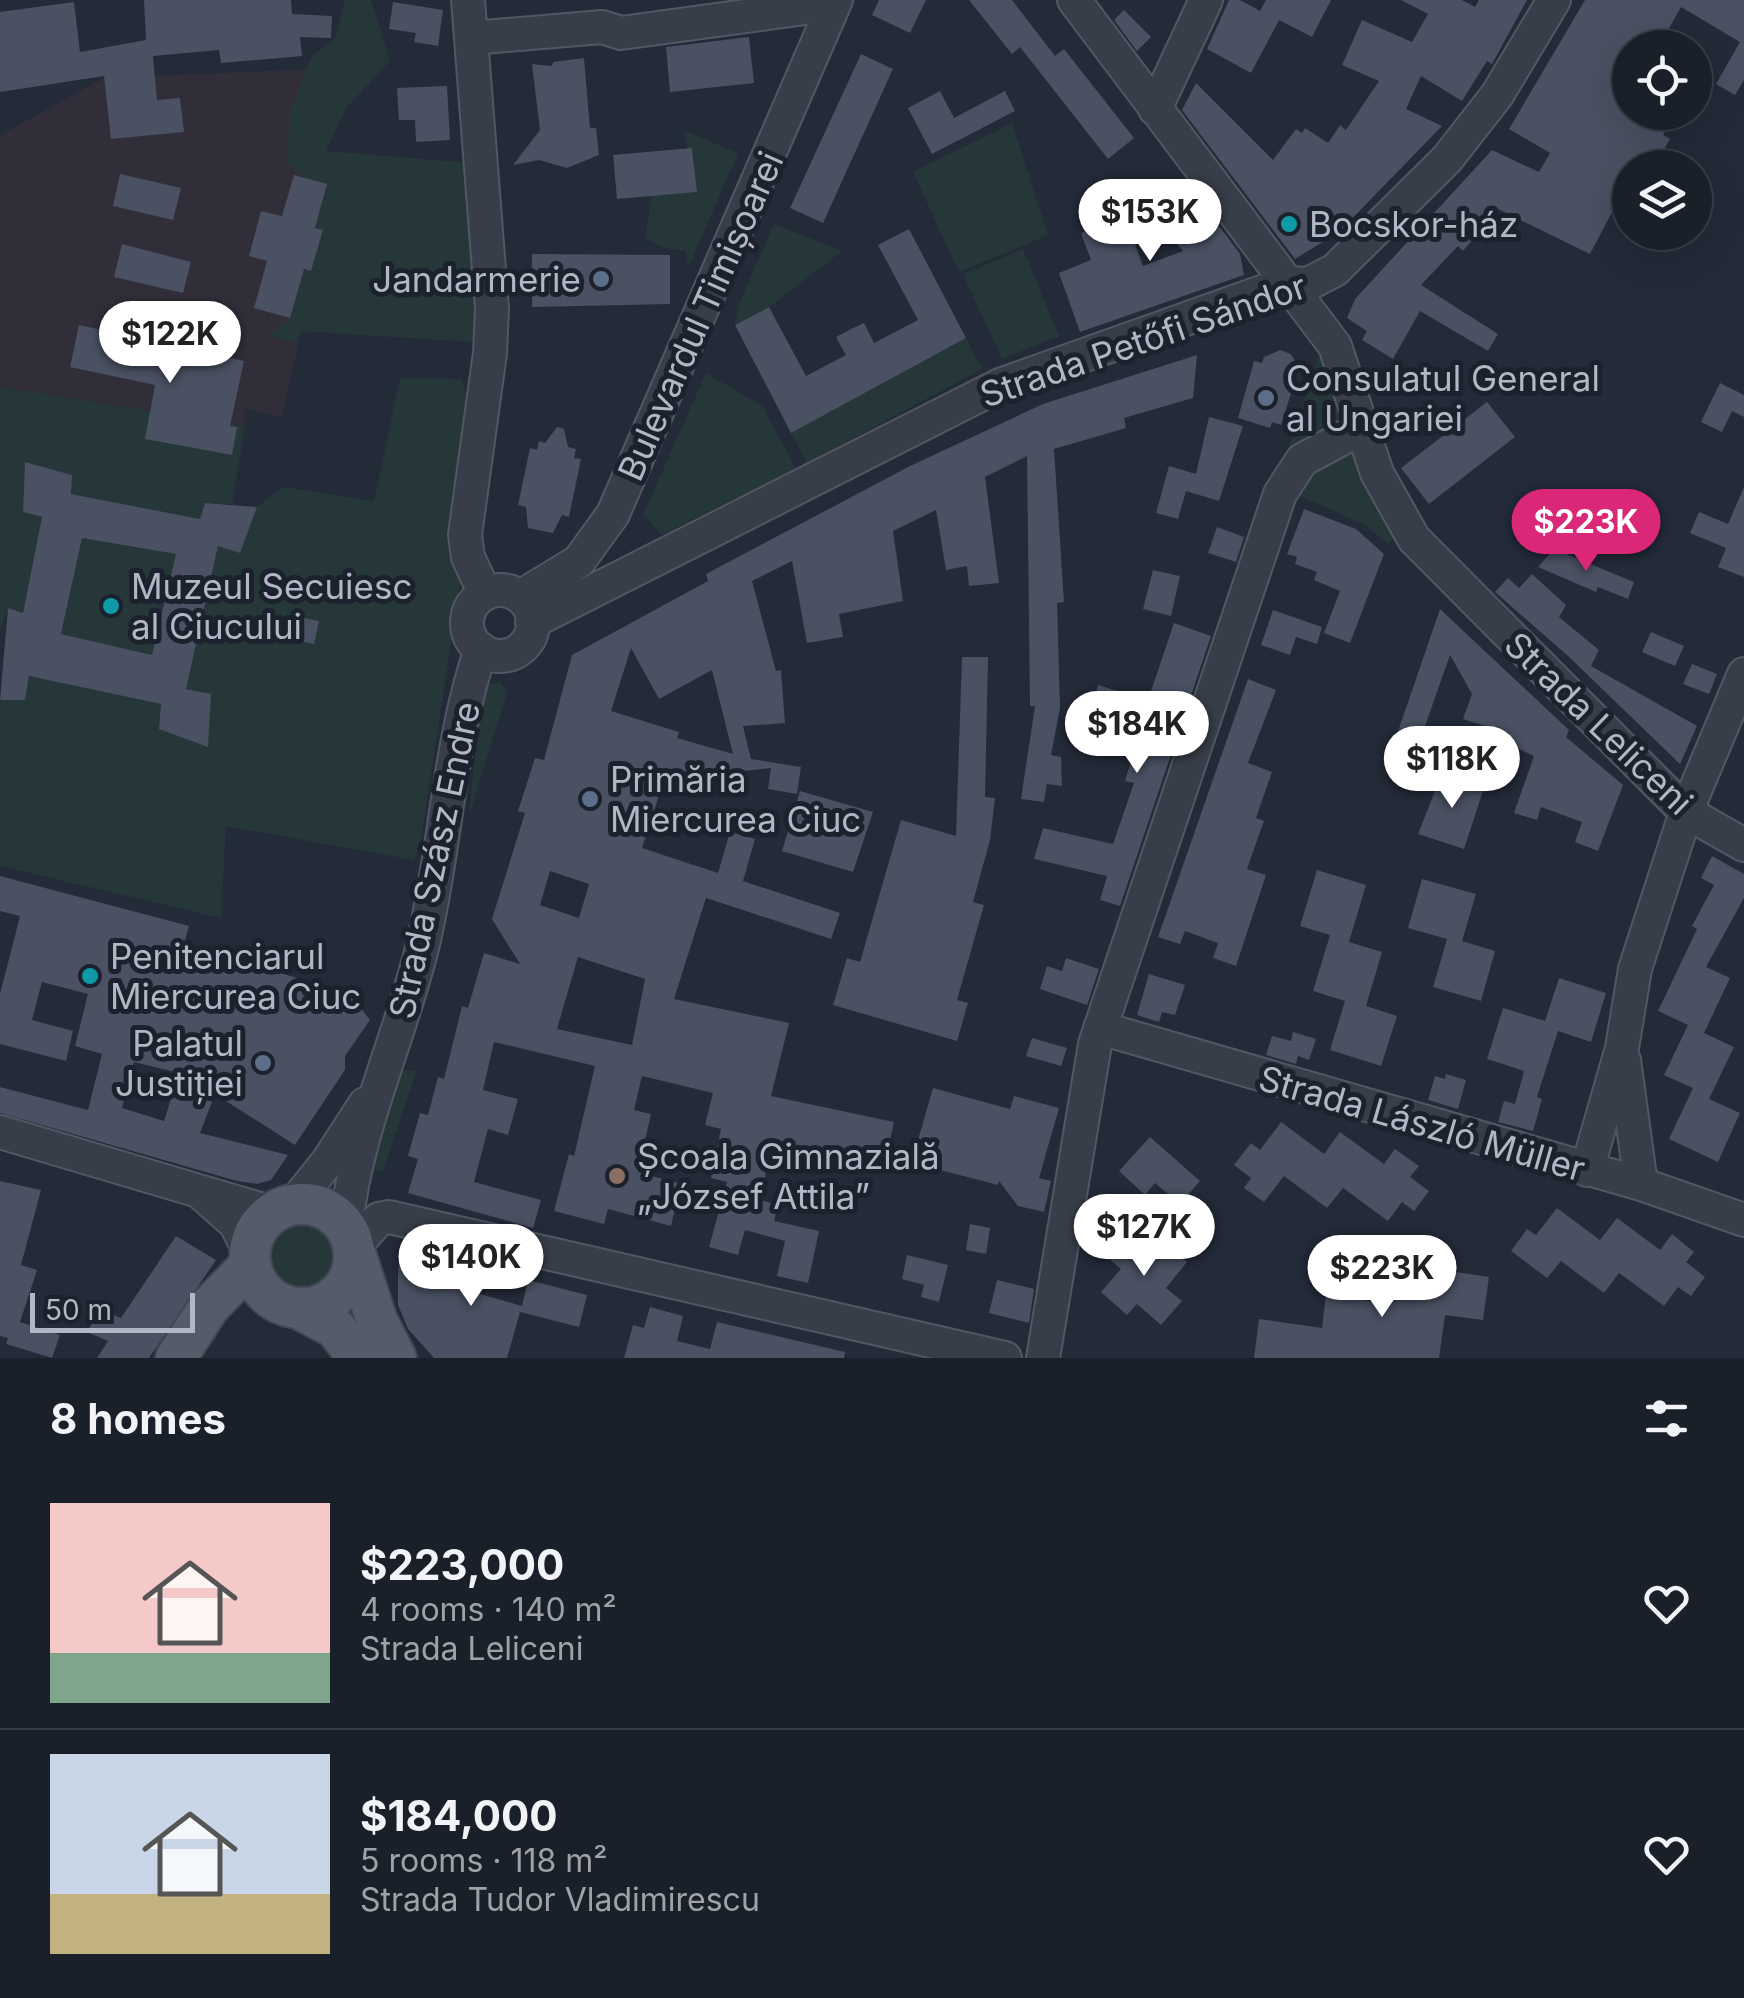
<!DOCTYPE html>
<meta charset="utf-8">
<style>
body{margin:0;font-family:Inter,sans-serif;background:#272d36;color:#f1f3f6;height:100vh;display:flex;flex-direction:column;font-size:38px;white-space:nowrap}
*{box-sizing:border-box;margin:0}
p{font-size:32px;color:#9fa3a8}
.icon{flex:none;width:55px;height:55px;fill:none;stroke:currentColor;stroke-width:2;stroke-linecap:round;stroke-linejoin:round}
.map{position:relative;height:1358px;overflow:hidden}
.details{display:flex;flex-direction:column;background:#1a202a;flex:1}
.details>*{flex:none}
.buttons{position:absolute;left:1612px;top:30px;display:grid;gap:20px}
.buttons a{display:grid;place-items:center;width:100px;height:100px;border-radius:50%;background:#1a202a;box-shadow:0 10px 40px #0002,0 0 0 2px #383e47;font-size:50px}
.scale{position:absolute;left:30px;bottom:25px;width:165px;box-sizing:border-box;padding-left:10px;border:5px solid #b2b7c5;border-top:0;font-size:28px;line-height:35px;white-space:nowrap;color:#b2b7c5;-webkit-text-stroke:8px #1c222d;paint-order:stroke}
.price{position:absolute;translate:-50% -85px;padding:0 22px;border-radius:35px;background:#fff;color:#222;font-size:32px;line-height:65px;filter:drop-shadow(0 2px 5px #0008)}
.price::after{content:'';position:absolute;left:50%;top:60px;width:30px;height:22px;margin-left:-15px;background:inherit;clip-path:polygon(0 0,100% 0,50% 100%)}
.price.active{background:#db2777;color:#fff}
ul{padding:0;list-style:none}
li{display:flex;align-items:center;gap:30px;height:250px;padding:0 50px}
li+li{border-top:2px solid #383e47}
li span{display:grid;place-items:center;flex:none;width:280px;height:200px;border-radius:0px;color:#555}
li>.icon{margin-inline-start:auto}
span .icon{width:120px;height:120px;fill:#fffc;stroke-width:1}
li b{font-size:42px}
h2{display:flex;justify-content:space-between;align-items:center;height:120px;padding:0 50px;font-size:42px}
.map>svg:first-child{display:block}
.medical{fill:#312e3a}
.green{fill:#26373a}
.building{fill:#495162;fill-rule:evenodd}
.lines{fill:none;stroke-linecap:round;stroke-linejoin:round}
.minor-casing{stroke:#525763;stroke-width:36}
.major-casing{stroke:#404652;stroke-width:44}
.minor{stroke:#373d49;stroke-width:32}
.major{stroke:#555b69;stroke-width:40}
.culture-dot{fill:#0f9aa8;stroke:#1c222d;stroke-width:4}
.service-dot{fill:#5c6f8a;stroke:#1c222d;stroke-width:4}
.education-dot{fill:#8d6e63;stroke:#1c222d;stroke-width:4}
.labels{text-anchor:middle;dominant-baseline:central;stroke-width:10;stroke-linejoin:round;paint-order:stroke}
.poi-label{font-size:35px;fill:#b2b7c5;stroke:#1c222d;text-anchor:start}
.street-label{font-size:35px;fill:#b2b7c5;stroke:#1c222d}
</style>
<div class="map">
<svg width="1744" height="1358" viewBox="0 0 1744 1358">
<rect width="100%" height="100%" fill="#232a38"/>
<path class="medical" d="M313 69 326 151 470 163 474 342 301 331 282 418 244 408 245 426 0 387V135L104 78Z"/>
<path class="green" d="M345 0H371L390 61 347 107 326 151 470 163 479 286 474 342 301 331 297 343 268 336 290 318 304 269 311 270 322 231 315 228 327 185 304 177 287 162 290 112 312 56 335 38Z
M1012 123 1048 235 959 272 913 172Z
M683 130 738 153 689 266 685 251 662 247 645 238 652 196 697 191 693 149 687 148Z
M774 224 842 251 775 303 735 325 738 306Z
M1023 249 1059 336 1002 359 963 274Z
M966 338 982 369 807 463 791 433Z
M1322 346 1344 420 1306 450 1289 446Z
M706 373 762 406 796 468 662 535 643 515Z
M400 378 460 379 476 414 464 558 421 839 414 860 226 826 221 918 0 866V700L25 699 29 676 161 704 211 694 186 689 218 546 240 553 257 507 283 487 374 501Z
M0 387 245 426 232 504 205 503 200 519 71 494 72 475 25 462 23 511 42 517 23 613 8 609 0 630Z
M1348 450 1358 456 1394 537 1388 544 1363 524 1298 495 1312 470Z
M82 538 176 554 152 655 61 634Z
M501 682 507 693 469 816 480 707 490 684Z
M412 1070 416 1072 383 1172 367 1168 401 1071Z
M265 1256a38 38 0 1 1 76 0a38 38 0 1 1-76 0Z"/>
<path class="building" d="M144 0H291L292 14 332 16 331 38 300 37 302 56 221 63 219 50 153 56 157 100 180 98 184 132 111 139 104 76 0 92V12L74 2 80 52 146 40Z
M879 0H926L910 33 872 15Z
M969 0H1012L1055 56 1064 49 1134 138 1108 159 1020 47 1012 54Z
M1229 0H1240L1260 11 1266 0H1331L1312 37 1279 20 1251 73 1207 49Z
M1401 0H1462L1475 7 1479 0H1527L1492 64 1487 61 1462 101 1421 76 1406 109 1442 126 1339 232 1295 259 1182 110 1196 83 1273 160 1296 129 1302 133 1305 128 1328 143 1340 125 1346 130 1379 81 1342 65 1362 20 1412 42 1428 14Z
M1585 0H1744V80L1735 95 1716 84 1740 42 1681 7 1658 48H1630V112H1676L1663 135 1670 139 1653 168H1630V200L1621 195 1590 254 1498 209 1463 251 1458 246 1421 285 1498 334 1488 351 1420 311 1393 359 1362 340 1367 331 1347 318 1355 299 1492 150 1539 172 1550 153 1509 129Z
M393 2 443 10 438 46 414 42 416 33 389 29Z
M1124 10 1151 37 1137 51 1114 20Z
M749 37 754 83 670 92 666 47Z
M861 54 893 69 823 223 790 208Z
M584 58 590 128H596L599 155 567 168 539 160 513 165 540 130 532 64 552 66 553 62Z
M447 86 450 140 416 142 415 120H399L397 88Z
M940 91 954 118 1005 91 1015 111 932 154 908 108Z
M692 148 697 192 617 199 613 155Z
M120 174 181 188 173 220 113 206Z
M294 175 327 184 315 228 323 230 311 271 304 269 290 318 254 308 267 261 249 256 261 211 282 216Z
M1187 183 1240 254 1244 275 1080 332 1059 273 1091 260 1081 233 1125 217 1143 266 1183 251 1150 211Z
M909 229 966 338 791 433 735 325 769 307 806 376 846 355 836 337 851 329 864 323 874 343 918 320 878 245Z
M122 244 191 262 183 293 114 277Z
M532 254 670 255V304L532 307Z
M79 325 244 361 230 426 237 427 232 455 145 439 155 385 70 367Z
M1280 350 1291 354 1295 361 1289 382 1294 384 1281 425 1272 422 1270 428 1238 418 1254 361 1262 363 1264 357Z
M1197 355 1193 398 1124 418 1126 428 1054 449 1064 602 1057 603 1060 708 1051 755 1061 757 1062 786 1047 784 1044 802 1021 799 1035 706H1030L1027 456 985 477 999 583 969 586 967 566 946 570 936 510 893 531 903 601 839 614 843 637 807 643 792 561 752 581 776 671 781 670 785 723 743 726 751 759 801 767 797 794 768 789 771 768 699 776 695 789 664 780 642 848 718 873 730 832 755 839 743 881 840 913 831 939 706 898 674 999 789 1023 771 1096 894 1122 883 1171 771 1148 760 1200 778 1205 774 1221 819 1231 808 1283 777 1276 785 1241 745 1230 738 1255 709 1247 727 1182 711 1178 721 1129 705 1125 713 1093 642 1076 634 1110 651 1114 638 1172 681 1184 671 1226 608 1209 604 1224 554 1211 569 1154 574 1156 595 1066 494 1042 483 1090 518 1099 508 1135 488 1129 474 1182 541 1200 533 1228 408 1193 418 1159 408 1156 420 1113 428 1115 438 1077 444 1079 462 1006 468 1008 484 953 520 964 492 919 525 813 518 811 535 758 544 760 572 655 708 581 706 574 910 466 1043 404ZM631 648 659 699 712 670 733 754 677 738 679 732 611 711ZM550 871 589 884 579 918 540 905ZM578 957 645 979 632 1045 557 1029Z
M1720 383 1744 395V417L1732 411 1722 432 1701 422Z
M1487 402 1515 437 1429 504 1401 468Z
M1209 417 1243 426 1219 501 1186 491 1178 519 1156 513 1169 466 1196 474Z
M557 427 564 429 568 447 576 449 574 458 581 459 569 517 562 515 553 533 528 528 526 507 518 505 530 448 537 450 539 441 545 443Z
M25 462 72 475 71 494 200 519 205 503 257 507 240 553 218 546 186 689 211 694 208 747 159 729 161 704 29 676 25 700H0L8 608 23 613 42 517 23 512ZM82 538 176 554 152 655 61 634Z
M1744 487V577L1718 567 1726 548 1690 533 1699 512 1728 524Z
M1304 509 1356 529 1384 554 1350 643 1324 633 1340 591 1314 580 1317 572 1295 564 1297 557 1287 554Z
M1217 527 1244 537 1236 562 1208 553Z
M1554 549 1634 582 1628 599 1598 587 1596 592 1538 567Z
M1153 570 1180 576 1171 616 1143 609Z
M1532 574 1566 605 1559 617 1599 650 1591 666 1697 726 1680 764 1567 655 1495 592 1508 578 1519 588Z
M1440 609 1569 730 1566 737 1623 785 1598 851 1575 842 1582 822 1541 807 1537 820 1514 813 1534 756 1500 740 1503 732 1463 719 1472 694 1450 655 1416 752 1393 746Z
M1273 610 1322 627 1317 644 1296 637 1290 655 1261 645Z
M294 616 319 621 314 644 289 639Z
M1174 623 1211 636 1120 906 1100 900 1107 876 1034 859 1043 828 1113 844 1134 783 1125 781 1141 728 1165 735 1176 703 1150 694Z
M1651 632 1684 646 1675 666 1642 652Z
M962 657H988L985 797 995 798 990 840 973 902 984 905 957 1000 968 1003 957 1041 833 1005 847 958 860 962 901 820 956 836Z
M1692 664 1717 674 1709 694 1683 684Z
M1248 679 1276 690 1248 763 1272 772 1256 818 1264 821 1247 869 1266 875 1236 966 1213 958 1218 943 1185 931 1180 944 1158 937Z
M1098 685 1121 692 1113 722 1090 716Z
M1442 773 1484 788 1464 849 1418 834Z
M800 791 873 812 853 872 782 851Z
M1712 856 1744 874V898L1706 967 1730 978 1704 1033 1734 1047 1709 1099 1740 1113 1718 1162 1669 1139 1693 1088 1664 1075 1688 1025 1658 1011 1697 929 1692 926 1714 885 1701 878Z
M1317 870 1366 885 1349 942 1382 952 1366 1006 1397 1016 1381 1066 1330 1050 1345 1001 1313 991 1330 935 1300 926Z
M0 876 189 926 184 944 350 994 370 1020 345 1056V1070L295 1145 215 1094 200 1133 288 1155 271 1180 257 1184 237 1181 0 1113V1087L88 1110 102 1054 75 1046 88 994 42 982 32 1020 73 1031 66 1061 0 1044V994L20 916 0 911ZM134 1062 179 1073 164 1121 122 1108Z
M1422 879 1476 894 1462 941 1495 951 1481 1001 1433 987 1447 939 1408 928Z
M1066 958 1099 969 1087 1005 1040 989 1047 966 1062 971Z
M1149 974 1185 985 1175 1015 1162 1012 1159 1022 1137 1015Z
M1559 978 1606 993 1591 1042 1558 1031 1537 1097 1542 1099 1533 1131 1498 1122 1504 1101 1515 1104 1524 1071 1487 1059 1503 1008 1545 1021Z
M1293 1032 1316 1039 1309 1060 1298 1056 1296 1064 1266 1055 1272 1036 1291 1041Z
M1032 1038 1067 1048 1061 1066 1026 1056Z
M1446 1074 1466 1080 1458 1109 1428 1100 1435 1076 1445 1079Z
M933 1088 1010 1109 1014 1096 1059 1108 1039 1178 1051 1181 1044 1212 1018 1206 999 1181 998 1185 929 1167 934 1144 918 1140Z
M1281 1122 1324 1154 1340 1132 1384 1164 1395 1149 1419 1166 1410 1177 1429 1191 1414 1211 1402 1202 1388 1221 1343 1188 1327 1208 1284 1176 1264 1202 1244 1188 1251 1178 1234 1165 1251 1143 1260 1150Z
M1150 1137 1200 1181 1180 1204 1155 1183 1145 1195 1119 1171Z
M0 1181 41 1190 21 1265 37 1270 20 1322 60 1335 52 1358 6 1344 8 1338 0 1336Z
M1557 1208 1600 1240 1617 1218 1660 1250 1672 1234 1694 1252 1686 1262 1705 1277 1691 1296 1678 1287 1664 1306 1619 1273 1604 1293 1561 1261 1547 1278 1511 1251 1527 1229 1536 1235Z
M970 1224 990 1228 986 1254 966 1250Z
M1126 1233 1154 1258 1166 1244 1187 1262 1166 1288 1182 1301 1161 1325 1137 1304 1127 1315 1101 1292 1121 1269 1106 1256Z
M176 1236 216 1260 149 1358H97L108 1341 87 1332 100 1310 121 1318Z
M404 1247 467 1267 463 1289 522 1306 528 1280 587 1295 579 1327 520 1312 507 1358H434L408 1329 398 1305V1268Z
M907 1255 948 1265 939 1302 921 1297 924 1285 902 1279Z
M1398 1263 1489 1277 1483 1320 1445 1315 1439 1358H1254L1259 1319 1322 1328 1326 1295 1392 1304Z
M997 1280 1034 1289 1029 1323 989 1313Z
M650 1307 683 1316 677 1341 710 1349 717 1322 845 1352 844 1358H624L633 1325 644 1328Z"/>
<g class="lines">
<defs>
<path id="minor" d="M468 0 492 308 490 353 465 535 468 557 485 594
M1074 0 1335 346 1377 473 1414 539 1686 812 1744 845
M472 38 602 27 621 33 834 4
M1155 109 1206 0
M467 623a33 33 0 1 1 66 0a33 33 0 1 1-66 0Z
M520 597 579 561 613 514 836 0
M532 622 1000 385 1287 283 1308 284 1335 270 1447 159 1497 95 1554 0
M1100 1028 1641 1184 1744 1220
M1624 1060 1641 1184
M0 1132 273 1213
M1587 1170 1622 1048 1635 969 1686 812 1744 674
M202 1194 236 1224 250 1254
M293 1205 328 1161 365 1104
M346 1227C355 1132 399 1041 422 948 446 850 448 746 481 649
M354 1247 379 1219 389 1217 1005 1358
M1043 1358 1095 1044 1280 494 1302 460 1362 428"/>
<path id="major" d="M250 1256a52 52 0 1 1 104 0a52 52 0 1 1-104 0Z
M355 1253 377 1321 396 1358
M298 1308 335 1328 359 1358
M176 1358 209 1307 251 1264"/>
</defs>
<use href="#minor" class="minor-casing"/>
<use href="#major" class="major-casing"/>
<use href="#minor" class="minor"/>
<use href="#major" class="major"/>
</g>
<g class="culture-dot">
<circle cx="1289" cy="224" r="10"/>
<circle cx="111" cy="606" r="10"/>
<circle cx="90" cy="976" r="10"/>
</g>
<g class="service-dot">
<circle cx="601" cy="279" r="10"/>
<circle cx="1266" cy="398" r="10"/>
<circle cx="590" cy="799" r="10"/>
<circle cx="263" cy="1063" r="10"/>
</g>
<circle class="education-dot" cx="617" cy="1176" r="10"/>
<g class="labels">
<g class="poi-label">
<text x="1309" y="224">Bocskor-ház</text>
<text x="581" y="279" text-anchor="end">Jandarmerie</text>
<text x="1286" y="378">Consulatul General<tspan x="1286" dy="40">al Ungariei</tspan></text>
<text x="131" y="586">Muzeul Secuiesc<tspan x="131" dy="40">al Ciucului</tspan></text>
<text x="610" y="779">Primăria<tspan x="610" dy="40">Miercurea Ciuc</tspan></text>
<text x="110" y="956">Penitenciarul<tspan x="110" dy="40">Miercurea Ciuc</tspan></text>
<text x="243" y="1043" text-anchor="end">Palatul<tspan x="243" dy="40">Justiției</tspan></text>
<text x="637" y="1156">Școala Gimnazială<tspan x="637" dy="40">„József Attila”</tspan></text>
</g>
<g class="street-label">
<text transform="translate(700 316) rotate(-66)">Bulevardul Timișoarei</text>
<text transform="translate(1143 340) rotate(-19)">Strada Petőfi Sándor</text>
<text transform="translate(1599 723) rotate(44)">Strada Leliceni</text>
<text transform="translate(434 860) rotate(-78)">Strada Szász Endre</text>
<text transform="translate(1422 1123) rotate(16)">Strada László Müller</text>
</g>
</g>
</svg>
<div class="buttons">
<a><svg class="icon" aria-label="locate" viewBox="0 0 24 24"><circle cx="12" cy="12" r="6"/><path d="M12 2v4M12 18v4M2 12h4M18 12h4"/></svg></a>
<a><svg class="icon" aria-label="layers" viewBox="0 0 24 24"><path d="M12 4l9 5-9 5-9-5zM3 14l9 5 9-5"/></svg></a>
</div>
<div class="scale">50 m</div>
<b class="price" style="left:1150px;top:264px">$153K</b>
<b class="price" style="left:170px;top:386px">$122K</b>
<b class="price active" style="left:1586px;top:574px">$223K</b>
<b class="price" style="left:1137px;top:776px">$184K</b>
<b class="price" style="left:1452px;top:811px">$118K</b>
<b class="price" style="left:1144px;top:1279px">$127K</b>
<b class="price" style="left:471px;top:1309px">$140K</b>
<b class="price" style="left:1382px;top:1320px">$223K</b>
</div>
<section class="details">
<h2>8 homes<svg class="icon" aria-label="filters" viewBox="0 0 24 24"><path d="M4 7h16M4 17h16"/><circle cx="9" cy="7" r="2"/><circle cx="15" cy="17" r="2"/></svg></h2>
<ul>
<li><span style="background:linear-gradient(#f6c9c9 75%,#7fa58c 0)"><svg class="icon" aria-label="home" viewBox="0 0 24 24"><path d="M3 11l9-7 9 7M6 9v11h12V9"/></svg></span><div><b>$223,000</b><p>4 rooms · 140 m²</p><p>Strada Leliceni</p></div><svg class="icon" aria-label="heart" viewBox="0 0 24 24"><path d="M12 20l-8-8c-3-5 5-10 8-4 3-6 11-1 8 4z"/></svg></li>
<li><span style="background:linear-gradient(#c9d6e8 70%,#c2b280 0)"><svg class="icon" aria-label="home" viewBox="0 0 24 24"><path d="M3 11l9-7 9 7M6 9v11h12V9"/></svg></span><div><b>$184,000</b><p>5 rooms · 118 m²</p><p>Strada Tudor Vladimirescu</p></div><svg class="icon" aria-label="heart" viewBox="0 0 24 24"><path d="M12 20l-8-8c-3-5 5-10 8-4 3-6 11-1 8 4z"/></svg></li>
</ul>
</section>
